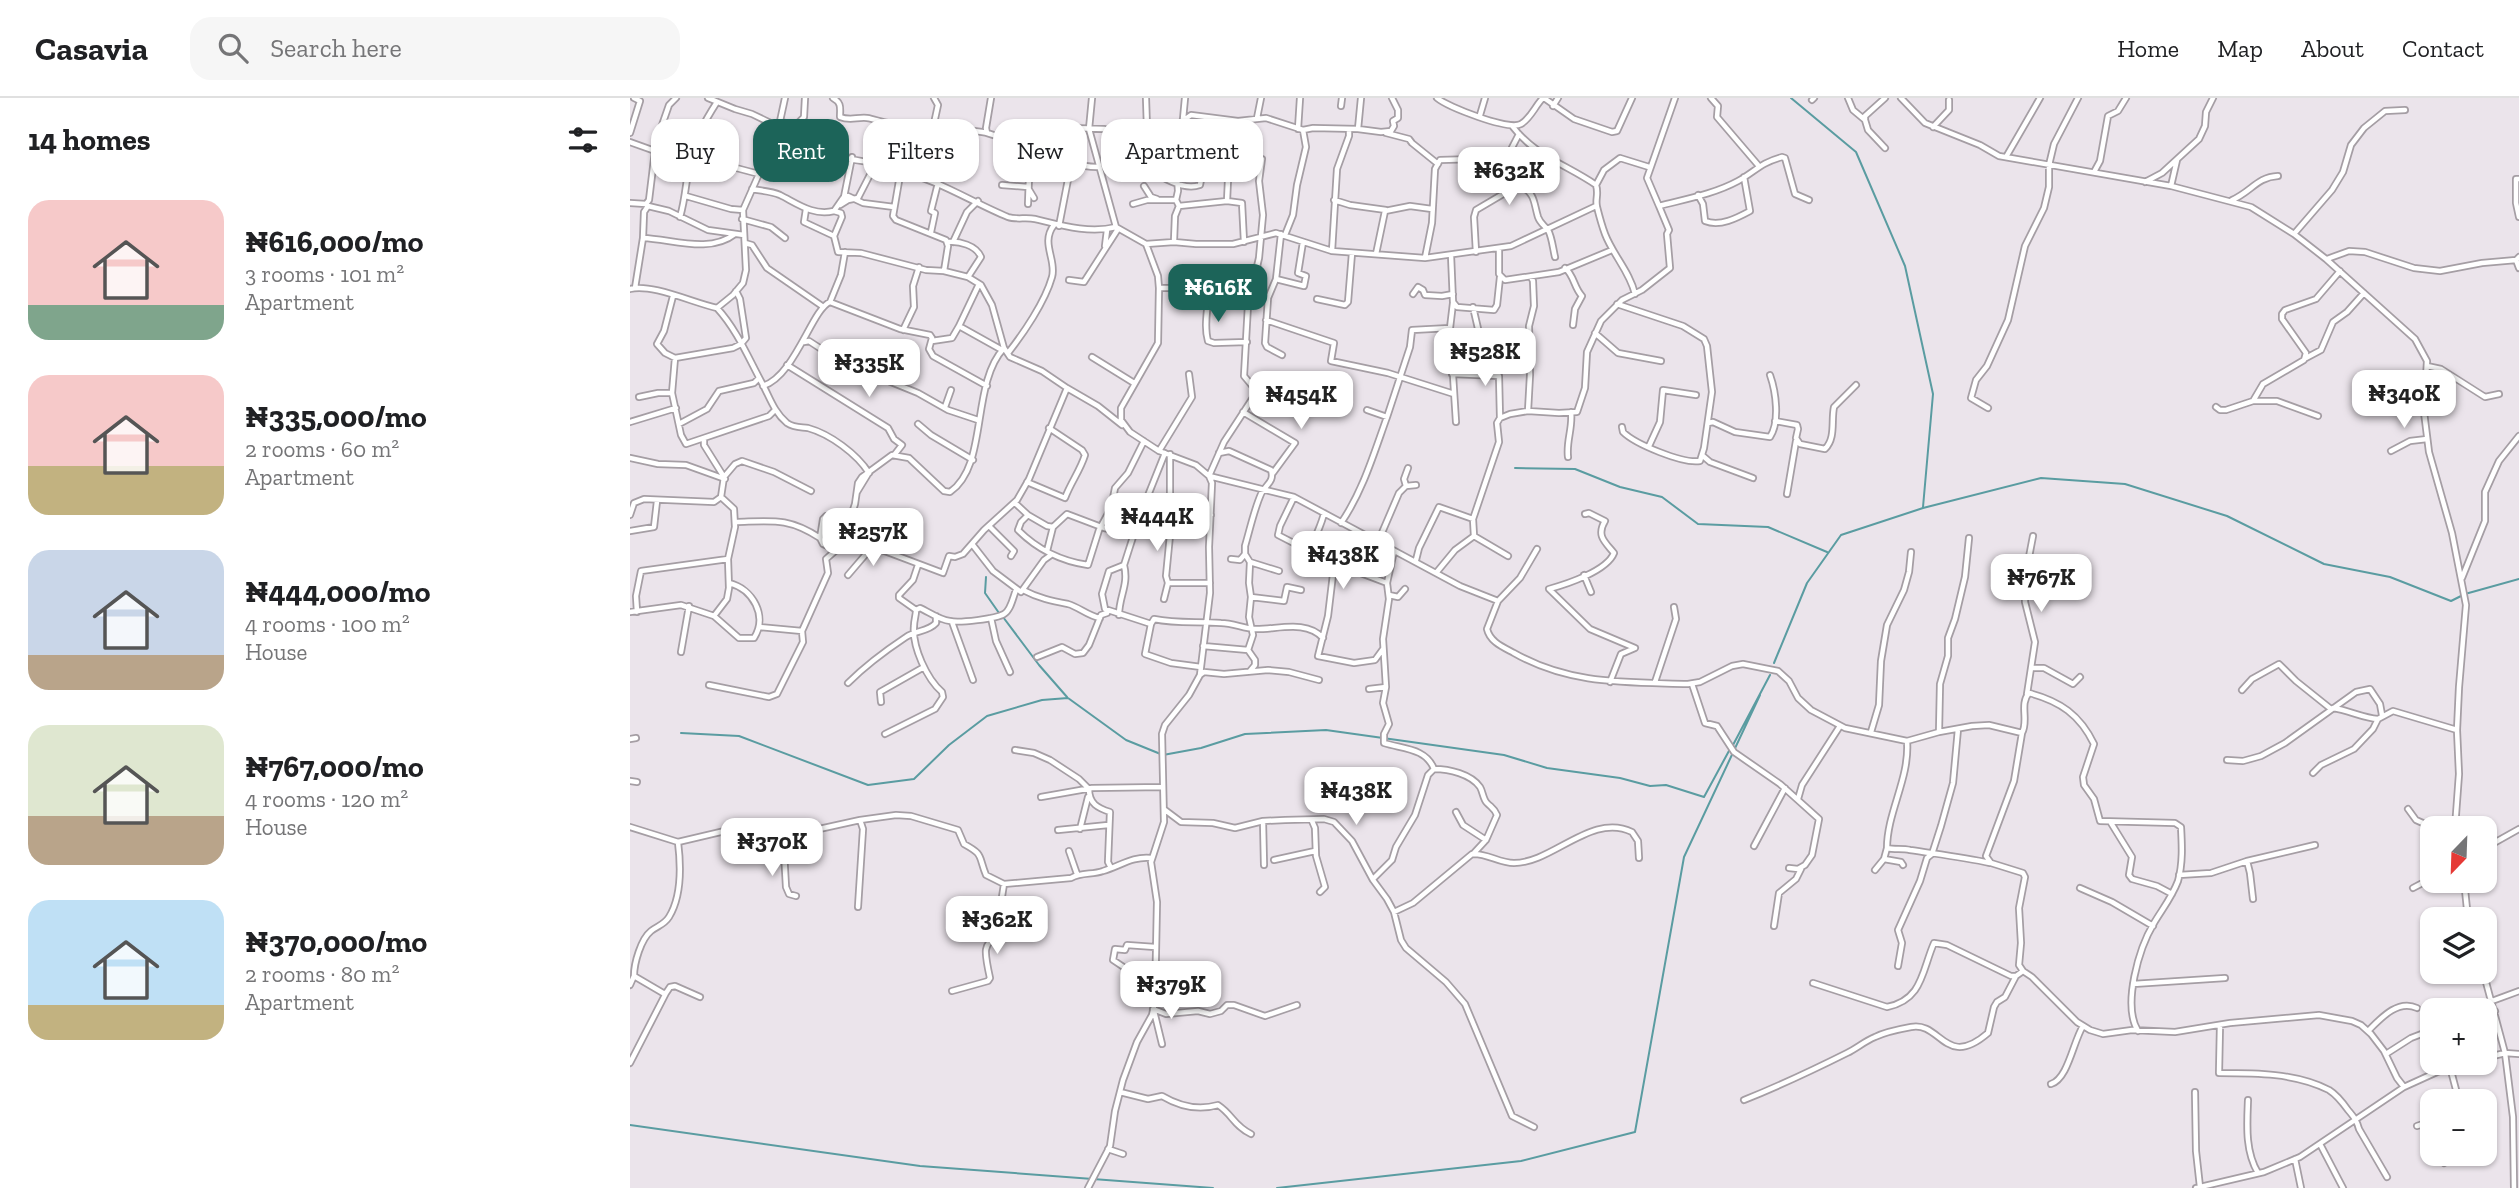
<!DOCTYPE html>
<meta charset="utf-8">
<style>
body{margin:0;font-family:"Zilla Slab",serif;background:#f6f6f6;color:#202124;height:100vh;display:flex;flex-direction:column;font-size:26px;white-space:nowrap}
*{box-sizing:border-box;margin:0}
p{font-size:23px;color:#757577}
.icon{flex:none;width:38px;height:38px;fill:none;stroke:currentColor;stroke-width:2;stroke-linecap:round;stroke-linejoin:round}
.map{position:relative;flex:1;overflow:hidden}
.panel{display:flex;flex-direction:column;background:#fff;width:630px}
.panel>*{flex:none}
.top-card{position:absolute;left:21px;top:21px;width:665px;height:63px;display:flex;gap:14px}
.needle{width:46px;rotate:203deg}
.controls{position:absolute;left:1790px;top:718px;display:grid;gap:14px}
.controls a{display:grid;place-items:center;width:77px;height:77px;border-radius:14px;background:#fff;box-shadow:0 2px 5px #0004;font-size:35px}
.price{position:absolute;translate:-50% -60px;padding:0 16px;border-radius:14px;background:#fff;color:#222;font-size:23px;line-height:46px;filter:drop-shadow(0 2px 4px #0008)}
.price::after{content:'';position:absolute;left:50%;top:42px;width:21px;height:16px;margin-left:-10px;background:inherit;clip-path:polygon(0 0,100% 0,50% 100%)}
.price.on{background:#1c6459;color:#fff}
ul{padding:0;list-style:none}
li{display:flex;align-items:center;gap:21px;height:175px;padding:0 28px}
li span{display:grid;place-items:center;flex:none;width:196px;height:140px;border-radius:21px;color:#555}
li>.icon{margin-inline-start:auto}
span .icon{width:84px;height:84px;fill:#fffc;stroke-width:1}
li b{font-size:30px}
h2{display:flex;justify-content:space-between;align-items:center;height:84px;padding:0 28px;font-size:30px}
.chip{padding:0 24px;border-radius:21px;background:#fff;box-shadow:0 2px 5px #0004;font-size:24px;line-height:63px}
.chip.on{background:#1c6459;color:#fff}
header{display:flex;align-items:center;gap:42px;box-sizing:border-box;height:98px;padding:0 35px;background:#fff;border-bottom:2px solid #e0e0e0}
header strong{font-size:33px}
nav{display:flex;gap:38px;margin-inline-start:auto;font-size:24px}
.search{width:490px;height:63px;background:#f6f6f6;display:flex;align-items:center;gap:18px;box-sizing:border-box;padding:0 24px;border-radius:21px;color:#757577;font-size:26px}
main{display:flex;flex:1;min-height:0}
.map>svg:first-child{display:block}
.lines{fill:none;stroke-linecap:round;stroke-linejoin:round}
.stream{stroke:#5a9ca1;stroke-width:2}
.minor-casing{stroke:#a59ea4;stroke-width:8}
.minor{stroke:#fff;stroke-width:4.5}
</style>
<header>
<strong>Casavia</strong>
<div class="search"><svg class="icon" aria-label="search" viewBox="0 0 24 24"><circle cx="10" cy="10" r="6"/><path d="M15 15l6 6"/></svg>Search here</div>
<nav><a>Home</a><a>Map</a><a>About</a><a>Contact</a></nav>
</header>
<main>
<section class="panel">
<h2>14 homes<svg class="icon" aria-label="filters" viewBox="0 0 24 24"><path d="M4 7h16M4 17h16"/><circle cx="9" cy="7" r="2"/><circle cx="15" cy="17" r="2"/></svg></h2>
<ul>
<li><span style="background:linear-gradient(#f6c9c9 75%,#7fa58c 0)"><svg class="icon" aria-label="home" viewBox="0 0 24 24"><path d="M3 11l9-7 9 7M6 9v11h12V9"/></svg></span><div><b>₦616,000/mo</b><p>3 rooms · 101 m²</p><p>Apartment</p></div></li>
<li><span style="background:linear-gradient(#f6c9c9 65%,#c2b280 0)"><svg class="icon" aria-label="home" viewBox="0 0 24 24"><path d="M3 11l9-7 9 7M6 9v11h12V9"/></svg></span><div><b>₦335,000/mo</b><p>2 rooms · 60 m²</p><p>Apartment</p></div></li>
<li><span style="background:linear-gradient(#c9d6e8 75%,#b9a48a 0)"><svg class="icon" aria-label="home" viewBox="0 0 24 24"><path d="M3 11l9-7 9 7M6 9v11h12V9"/></svg></span><div><b>₦444,000/mo</b><p>4 rooms · 100 m²</p><p>House</p></div></li>
<li><span style="background:linear-gradient(#dfe7d0 65%,#b9a48a 0)"><svg class="icon" aria-label="home" viewBox="0 0 24 24"><path d="M3 11l9-7 9 7M6 9v11h12V9"/></svg></span><div><b>₦767,000/mo</b><p>4 rooms · 120 m²</p><p>House</p></div></li>
<li><span style="background:linear-gradient(#bfe0f5 75%,#c2b280 0)"><svg class="icon" aria-label="home" viewBox="0 0 24 24"><path d="M3 11l9-7 9 7M6 9v11h12V9"/></svg></span><div><b>₦370,000/mo</b><p>2 rooms · 80 m²</p><p>Apartment</p></div></li>
</ul>
</section>
<div class="map">
<svg width="1889" height="1090" viewBox="0 0 1889 1090">
<rect width="100%" height="100%" fill="#ebe4eb"/>
<g class="lines">
<path class="stream" d="M1161 0 1226 54 1275 168 1303 296 1293 409
M885 370 945 371 990 389 1032 399 1068 426 1138 429 1197 454
M356 479 355 495 369 515
M373 519 409 567 437 599
M1144 565 1177 485 1211 437 1293 410 1411 380 1495 386 1597 418 1694 466 1760 479 1821 503 1835 496 1889 481
M51 635 109 638 238 687 284 681 319 647 357 618 412 602 438 600 496 642 533 657 571 650 615 636 696 632 874 657 917 670 990 680 1020 688 1036 687 1074 699 1100 651
M1103 647 1140 577
M0 1027 290 1068 583 1090
M647 1090 891 1063 1005 1034 1054 759 1130 597"/>
<defs>
<path id="minor" d="M78 0 105 11 122 16 149 29
M203 0C212 5 210 10 210 19 220 23 227 19 237 20 244 21 251 24 258 25 289 30 321 30 352 34 368 36 389 52 405 44
M516 0 517 30
M807 0C818 9 879 33 891 26 901 20 905 8 913 0
M914 0 944 21 982 34 987 33 1002 0
M1045 0 1017 80 1029 108C1056 101 1084 96 1108 83 1126 73 1130 65 1152 59L1155 60 1165 96 1179 102
M1081 0 1088 8 1087 19 1128 67
M1218 0 1223 12 1235 22 1238 32 1255 50
M1271 0 1295 25 1350 47 1369 58 1541 88 1621 109 1664 136 1696 161 1785 241 1797 263 1794 314 1799 354 1822 435 1836 507 1829 589 1827 632 1829 676 1825 730
M1182 2 1184 0
M711 8 712 0
M923 8 928 0
M850 17 855 0
M627 20 631 0
M553 21 555 0
M1235 21V18L1255 0
M151 24 192 34 195 37 196 51C215 66 244 60 267 73L269 83 263 118 266 122 316 142 318 148 314 173 338 179 351 187 362 207 374 250 380 259 412 273 437 290 468 308 492 327
M167 26 174 19 175 0
M883 29C905 58 937 67 966 87 969 96 965 101 967 109 969 117 972 128 975 136 983 157 1000 174 1005 196
M1303 29 1319 12V2
M303 30 308 7 304 0
M668 31 670 0
M728 31 731 0
M0 35 10 3 4 0
M357 35 356 30 361 0
M756 35 779 41 782 45 808 66
M0 44 25 53
M276 52 289 59 310 64 315 57 323 32
M605 56 608 23
M61 58 129 76
M403 59C426 58 446 70 469 69
M1376 59 1410 0
M632 61 629 83 633 117 629 160 618 207 614 278 624 290 626 295 594 344 579 378 664 399 748 444
M517 69C532 80 553 93 570 87 577 60 560 48 577 20
M873 72 872 69 889 36
M267 73C306 80 341 104 378 119 386 122 396 119 405 121 430 127 459 136 486 129
M270 74 281 27
M1464 74 1470 63 1478 18 1488 13 1496 0
M1889 81H1886V105L1889 119
M1515 84 1532 75 1569 41 1575 28 1576 14 1583 0
M372 87 398 89
M966 87 974 72 990 60 1019 69
M514 88 521 99 527 101
M1541 88 1547 62
M398 90 404 100
M122 91C131 93 141 93 150 97 168 106 183 118 204 113L213 100 218 98 233 105 264 109
M1068 97 1073 106 1075 123C1090 129 1107 120 1120 113L1114 79
M56 98 101 111 113 112
M214 99 222 59
M704 102 720 107 756 112
M1602 102C1621 94 1627 79 1648 78
M597 103 598 82 601 73
M0 105 16 106
M16 106 19 102 25 53 31 30 39 7 46 0
M398 106C398 87 401 38 415 26L442 30 474 31 495 36 512 30 544 29 561 17 608 23 636 20 673 32 683 30 728 31 751 34 761 33 764 28 763 23 768 20V12L762 0
M503 106 517 102H546
M210 107 218 102 228 100 246 65
M549 108 597 103 612 105 614 144
M176 111 174 124 204 138 208 154 231 155 296 172 314 173
M204 113 211 115 212 119 204 138
M50 119C56 99 56 79 61 59 65 40 76 21 87 4
M112 121 141 129 155 140
M429 128 441 66
M301 134 305 115 301 113 315 57
M105 136C79 156 42 141 13 140L14 114 18 108 39 113 78 132 114 137
M651 136 646 181 638 200 635 245 637 249 652 257
M1664 136 1702 92 1713 74 1721 47 1734 30 1755 13 1775 12
M655 137 663 117 667 87 676 49 673 32
M544 143 545 118 549 108 546 102 548 93 545 51 547 34 544 29
M318 144C329 143 346 147 351 159L338 179
M323 144 337 114 348 103
M115 145 122 147 137 170 192 208
M516 146 544 144 566 146H603L646 135 702 153 795 160 881 148 966 108
M475 148 477 132
M869 151V176L875 182 929 174 982 152
M702 153 707 71 719 38V31
M846 154 844 119 846 112 890 86C906 98 903 102 908 119 910 125 914 127 918 132 922 139 923 151 925 159
M746 156 755 113 780 108 802 111
M821 157 823 204 827 209 864 212 867 207 870 179
M795 160 802 125 805 71 810 62 845 61 857 64 874 72 890 86
M1697 161 1719 153 1735 154 1784 170 1810 173 1852 165 1886 162 1889 159
M1886 162 1889 170
M935 170C944 177 944 190 952 198L945 211 943 227
M646 181 674 188 676 178 668 175 673 144
M439 182 454 184 488 131
M349 186 329 228 372 252
M5 190 13 140
M529 190H622
M0 191C21 185 64 205 87 210L103 197 113 185 116 172 113 112 129 76 144 51 155 0
M578 192C579 209 573 226 578 243L584 245 617 244
M783 196 788 189 793 192 795 197 812 198 823 196
M43 198 34 233 27 246 35 255 45 260
M687 201 715 207 718 204 722 155
M200 204 211 177 215 154
M823 205 820 230 826 324
M987 206 1053 228 1074 241 1077 248 1082 294 1074 350 1070 363C1053 366 1005 346 993 334L992 329
M843 209 849 235 845 255
M87 210C107 232 118 259 132 285 140 300 144 314 157 325 164 330 171 329 178 330 200 336 227 356 239 375
M636 222 704 245 701 263 758 275 824 296
M273 232 284 209 283 188 289 169
M965 235 988 255 1031 263
M302 243 322 240 329 228
M174 244 179 243 205 260 229 271 288 295 318 312 348 322
M378 255C393 236 415 204 422 179 427 162 410 145 424 127
M462 259 504 285
M1676 260 1691 252 1703 224 1717 214 1734 195
M157 267 258 330 264 341 272 347 265 356
M1797 268 1811 271 1855 299 1869 296
M822 276 869 278 870 320
M133 288C165 278 182 211 200 204L270 231 300 237 302 240 299 251 303 258 357 288
M42 295 45 260 103 250 111 246 116 240 110 201 106 193
M9 299 28 295H42L51 337 56 346 139 318 144 313
M1624 303H1647L1688 318
M315 309 321 292
M1586 309 1590 312H1596L1623 303 1633 286 1674 262 1676 255 1652 221V216L1655 212 1686 201 1710 173
M1358 310 1341 300 1346 282 1357 268 1378 222 1395 148 1414 110 1419 89V67L1424 46 1448 0
M737 312 757 319 780 249 782 232 820 230
M898 313 929 315 947 314 955 290 957 254 971 223 992 202 1012 192 1040 170 1037 136 1039 132 1029 108
M613 314 665 345 643 375
M1145 323 1167 327 1168 331 1166 340 1170 346 1195 351C1206 340 1201 323 1204 309L1226 287
M0 324 46 310
M1078 325 1083 324 1105 334 1140 339C1150 324 1146 294 1140 277
M49 326 77 311 89 293 124 285 129 280
M288 326 301 337 343 362
M74 341V347L94 379 91 399 104 411 105 429 98 461 99 490 97 501 84 518
M1019 348 1030 324 1033 292 1066 297
M529 353 562 299 559 276
M1761 353 1780 343 1797 341
M535 355 509 420 494 467 479 473 472 496 475 511 521 526 524 521C547 526 568 523 591 525 602 525 613 530 624 531 646 532 676 521 693 540
M589 355 599 353 641 372C645 384 635 387 631 396 624 412 620 431 615 448V456L620 464 649 473
M1073 358 1080 364 1123 380
M938 359C936 343 943 330 941 314
M0 360 28 366 56 367 95 381
M94 379 105 366 112 363 144 374 181 393
M397 384 435 400C441 384 450 373 455 357L452 352 419 330
M786 387 776 388 769 395 748 444 830 488 868 503
M776 388 774 381 778 370
M227 394 238 376
M1157 396 1166 343
M664 399 650 428 648 437 683 455 689 472 703 475
M385 405 398 417 391 424 388 432C407 451 431 463 458 467L469 432 481 410 485 390 498 375 514 343
M694 415C692 426 685 438 681 451L686 457 702 463 704 468 698 518 688 558 724 565 745 562 753 551
M955 416 959 415 975 423C966 438 975 444 984 455 977 473 937 486 919 491L960 531 1005 550 991 556 980 584
M0 417 4 405 14 401 84 404 91 399
M398 417 417 428 423 429
M555 417H581
M105 424C142 423 158 419 190 440L193 446 207 452
M711 425C733 393 744 355 757 319
M359 428 384 453 381 458
M0 433 24 429 27 403
M844 438 878 458
M190 440 193 421 196 418 217 430
M220 440 313 475 319 458 325 459 333 456 354 432 387 402 399 381 437 290
M220 440 218 427 225 406 228 385 232 379 262 357 279 360 314 393 320 394C359 367 340 287 374 250
M342 446 363 473 391 494 414 462 421 457
M907 451 890 480 868 503 857 531C860 544 873 549 884 555 940 587 996 584 1058 586L1070 584 1102 568 1113 566 1148 573 1159 583 1168 600 1181 612 1215 630 1277 643 1309 634 1342 628 1359 627 1392 635C1399 623 1389 606 1399 595 1430 603 1450 617 1464 646L1453 679 1454 687 1464 701 1470 723 1545 725 1551 729C1552 747 1553 765 1548 783 1542 799 1533 810 1524 825 1509 850 1492 907 1508 933
M417 453 423 429 437 416 474 430 504 436
M601 461 610 462 615 456
M786 462 789 450 809 409 843 421
M620 464 619 485 621 499 654 503 657 489 671 492
M704 465 757 485
M806 475 825 452 844 438 843 421 869 344 867 325 870 320 880 316 898 313 900 277 899 228 904 208 903 183 901 179
M218 477 242 449
M954 477 961 494
M1832 480 1855 423V394L1869 363 1889 338
M538 485H580
M393 492C408 500 422 503 438 506 449 509 458 518 470 520
M759 497 768 499 775 491
M534 501 538 485 536 478 540 437V356
M286 512 290 510C299 514 309 522 320 523 329 525 366 521 374 516 381 512 383 499 386 492
M0 514 51 507 84 518 109 540H124C138 518 123 491 99 485
M7 514 6 498 11 473 98 461
M489 517C489 498 499 487 494 467
M361 520 366 543 380 574
M322 524 343 582
M521 526 515 556 541 565 571 569
M129 529 172 533 198 475 196 461 220 440
M573 548 618 552 625 562V567L620 573
M618 552 623 537 619 519 621 499
M51 554 59 508
M407 559 432 549 445 556 453 555 459 547 471 517 477 515
M1402 570H1414L1443 586 1450 579
M570 577 574 574 594 576 638 572 659 574 689 582
M1025 584 1046 521 1044 509
M218 585C235 568 255 553 276 539 286 532 298 534 306 525V518
M1062 586 1075 625 1087 628 1104 654 1150 686 1189 721 1182 757 1175 767 1168 771 1159 770
M79 587 139 599 147 596 173 544 172 533
M756 589 753 605 759 626 754 636V645C773 651 796 650 804 671
M739 591 756 589 753 541 759 501 757 485 764 453
M1612 592 1622 581 1649 566 1666 583 1701 611
M1397 596 1405 544 1395 504V480L1403 438
M251 604 250 594 294 569
M1703 610C1718 612 1733 620 1748 621
M1241 634 1249 607 1251 563 1257 527 1274 492 1279 474 1281 454
M1309 634 1310 586 1318 558V540L1325 521 1335 479 1339 440
M1392 635 1384 683 1356 758 1361 765 1393 775 1395 779 1389 810 1391 845 1389 867 1393 873 1402 879 1447 924 1460 932 1473 936 1502 932 1545 934 1600 925 1689 917 1722 923 1731 927 1741 936 1754 953 1767 980 1774 989
M255 636 305 611 313 599 312 594C297 581 282 549 284 528 284 522 286 518 286 512L269 500V497L283 482 288 467
M0 641 6 640
M385 652 404 655 420 662 449 681 459 691C459 706 468 710 480 714L478 764 481 770
M1597 662 1613 663 1631 658 1655 645 1726 594 1740 591 1750 606 1752 617
M1683 675 1691 667 1724 651 1743 631 1748 621 1763 613 1827 632
M0 683 7 684
M411 699 462 690 533 689
M1168 701 1172 687 1210 628
M1778 711 1786 722 1804 730
M535 712 551 724 583 725 605 730 633 723 655 722 694 721 704 724 722 743 743 782 757 801 764 814 771 842 776 850 816 884 835 906 882 1018 904 1029
M826 714 833 727 856 742 843 756
M633 723 634 767
M682 723 685 730 686 758 695 789 690 794
M1481 725 1502 759 1499 777 1502 781 1527 788 1542 796
M0 729 48 744 99 732 171 735 230 722 266 717 281 718 328 732 334 746C354 757 348 757 356 777L374 786 441 780C452 774 462 777 473 773 490 768 503 758 521 760
M450 731 458 699
M428 732 478 727
M153 736 156 789 159 796 166 798
M48 744C51 768 52 798 39 819 34 827 27 828 21 833 11 841 4 865 4 878L33 895H36L40 889 45 888 70 899
M1124 748 1155 690
M1257 750C1257 714 1280 680 1277 643
M1855 750 1889 731
M439 753 447 776
M1254 761 1271 764 1273 767
M644 762 685 753
M1617 763 1620 775 1623 801
M1245 772 1254 761 1257 750C1265 752 1272 750 1280 752 1306 756 1333 759 1360 765
M1549 777 1581 775 1617 763 1685 747
M743 781 762 762 766 749 785 717 798 677 804 671C819 671 841 676 850 689 853 694 853 701 857 705 862 710 864 710 867 717L856 742
M1834 782 1838 821
M1450 790 1482 804 1523 828
M1783 790 1802 780
M228 809 233 731 230 722
M764 814 783 805 842 756C857 755 869 765 884 765 923 765 962 714 1002 734L1008 743 1009 760
M1144 828 1149 795 1166 781 1171 771
M525 849 497 847 495 852 485 851 483 862 495 870H525
M1268 868 1272 845 1268 832 1290 783 1297 760 1302 756 1311 728 1323 685 1328 631
M1853 873 1875 955 1883 1019 1884 1090
M1183 885 1257 909C1293 902 1292 872 1304 845L1317 847 1381 878H1386L1393 873
M1503 886 1595 880
M0 887 4 878
M322 893 358 883 360 880C352 844 354 850 377 825L371 805 374 786
M1862 903 1889 893
M523 911 536 916 568 913 580 916 591 913 597 907H604L635 918 667 907
M524 913 532 946
M1855 918 1865 913
M1590 927 1589 975C1625 975 1666 975 1699 992 1707 997 1713 1005 1718 1012 1724 1019 1727 1023 1729 1031L1757 1079
M1738 933C1751 920 1768 901 1787 910
M1756 956 1781 940 1802 932
M1855 960 1875 955 1889 956
M0 965 36 895
M1820 969 1829 1003
M1421 986C1438 981 1443 944 1453 928
M490 994 518 1001 532 998C549 1008 568 1013 588 1007 603 1017 603 1027 621 1036
M1565 994 1566 1053 1570 1089
M1114 1002C1149 988 1183 972 1217 955 1227 950 1235 943 1245 939 1255 934 1270 931 1281 929 1311 923 1315 972 1358 935L1364 909 1367 904 1375 899 1386 878
M1618 1002C1617 1027 1615 1053 1628 1075
M1787 1028 1802 1023
M1690 1046 1713 1090
M478 1051 493 1056
M1665 1061 1671 1090
M1814 1065 1827 1055
M458 1090 480 1048 485 1013 493 982 507 944 522 917 525 904 527 804 521 764 534 724 532 636 535 627 559 597 570 577 580 495 579 449 582 385 579 378 566 367 529 353 500 334 491 322V310L528 245 529 190 528 178 516 146 486 129 459 31 462 0
M1566 1090 1634 1074 1670 1059 1774 989 1807 974 1837 964"/>
</defs>
<use href="#minor" class="minor-casing"/>
<use href="#minor" class="minor"/>
</g>
</svg>
<div class="controls">
<a><svg class="needle" viewBox="-14 -14 28 28"><path d="M0-13l5 13h-10z" fill="#e53935"/><path d="M0 13l5-13h-10z" fill="#757577"/></svg></a>
<a><svg class="icon" aria-label="layers" viewBox="0 0 24 24"><path d="M12 4l9 5-9 5-9-5zM3 14l9 5 9-5"/></svg></a>
<a>+</a>
<a>−</a>
</div>
<b class="price" style="left:879px;top:109px">₦632K</b>
<b class="price on" style="left:588px;top:226px">₦616K</b>
<b class="price" style="left:855px;top:290px">₦528K</b>
<b class="price" style="left:239px;top:301px">₦335K</b>
<b class="price" style="left:1774px;top:332px">₦340K</b>
<b class="price" style="left:671px;top:333px">₦454K</b>
<b class="price" style="left:527px;top:455px">₦444K</b>
<b class="price" style="left:243px;top:470px">₦257K</b>
<b class="price" style="left:713px;top:493px">₦438K</b>
<b class="price" style="left:1411px;top:516px">₦767K</b>
<b class="price" style="left:726px;top:729px">₦438K</b>
<b class="price" style="left:142px;top:780px">₦370K</b>
<b class="price" style="left:367px;top:858px">₦362K</b>
<b class="price" style="left:541px;top:923px">₦379K</b>
<div class="top-card">
<a class="chip">Buy</a>
<a class="chip on">Rent</a>
<a class="chip">Filters</a>
<a class="chip">New</a>
<a class="chip">Apartment</a>
</div>
</div>
</main>
